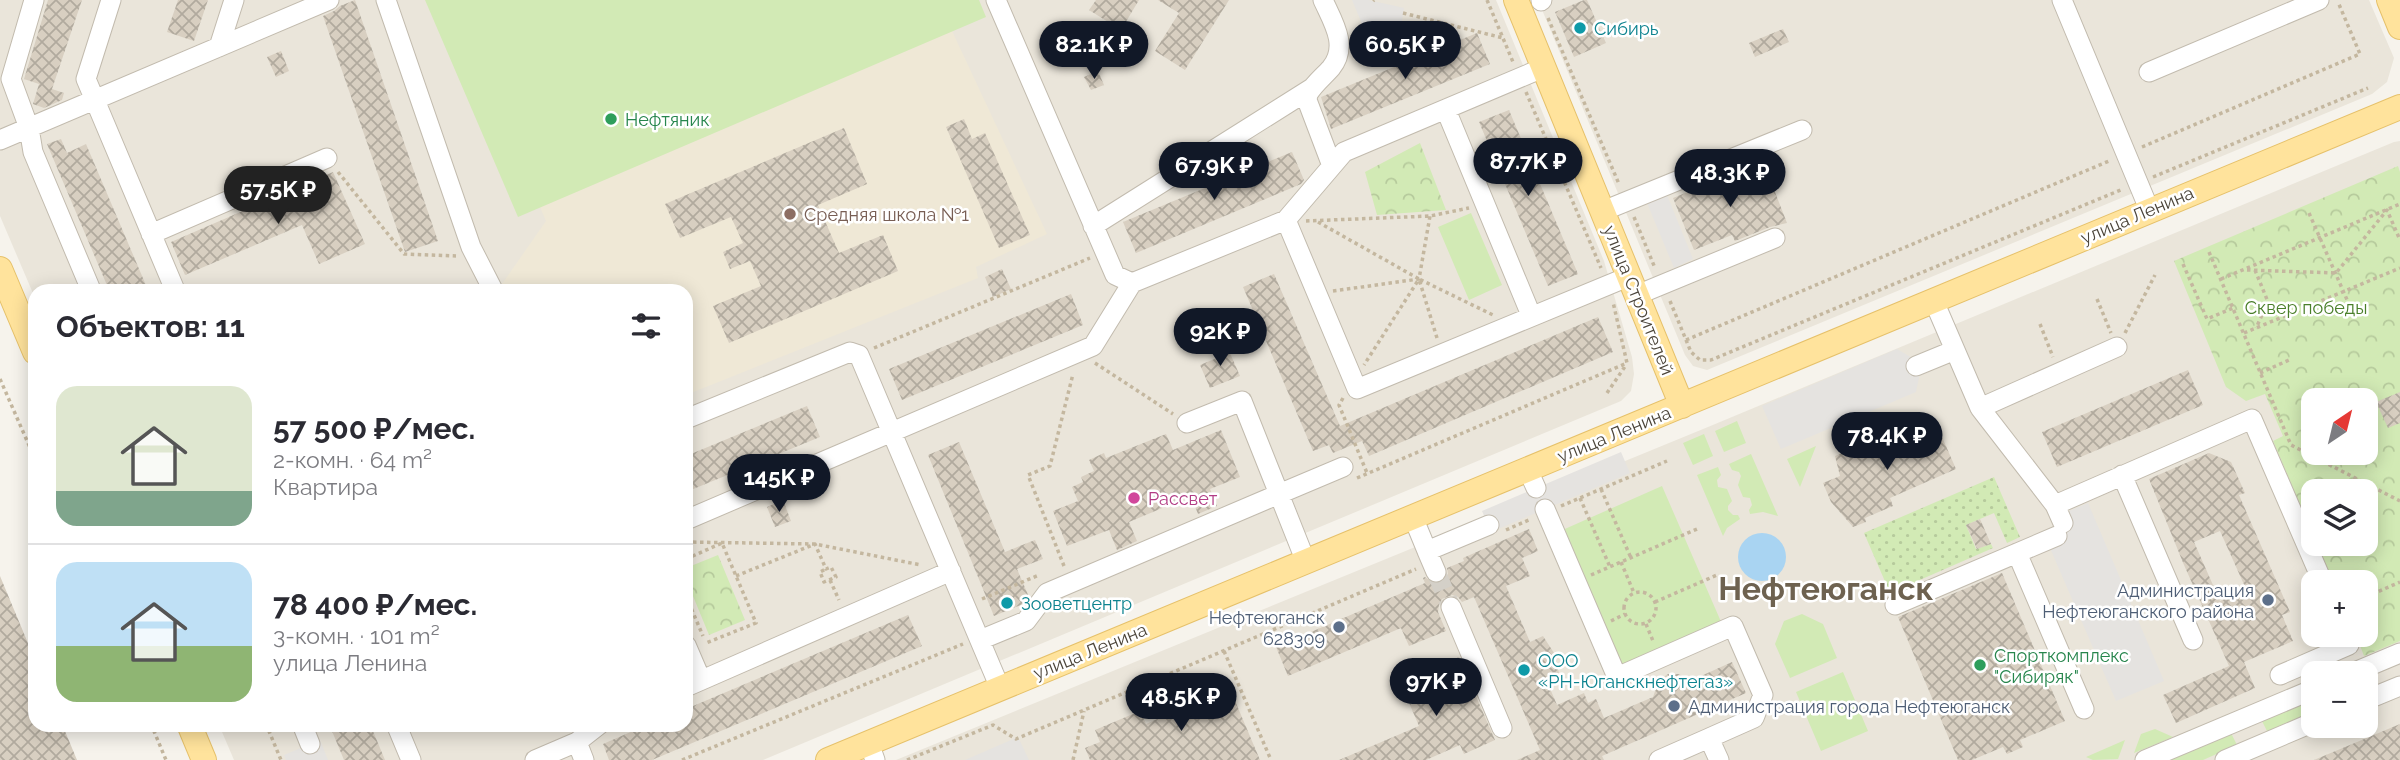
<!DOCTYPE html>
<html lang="ru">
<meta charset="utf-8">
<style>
body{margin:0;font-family:Raleway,sans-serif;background:#f7f7f7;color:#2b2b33;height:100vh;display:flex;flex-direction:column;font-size:26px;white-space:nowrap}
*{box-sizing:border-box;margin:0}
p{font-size:23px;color:#7c7c81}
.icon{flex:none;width:38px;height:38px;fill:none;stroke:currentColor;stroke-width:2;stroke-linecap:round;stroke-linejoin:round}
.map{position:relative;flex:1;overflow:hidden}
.sheet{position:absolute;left:28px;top:284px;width:665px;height:448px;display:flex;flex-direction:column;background:#fff;border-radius:21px;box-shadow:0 4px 18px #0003}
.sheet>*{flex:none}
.needle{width:46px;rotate:35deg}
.fabs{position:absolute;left:2301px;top:388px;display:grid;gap:14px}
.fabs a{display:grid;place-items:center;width:77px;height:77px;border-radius:14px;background:#fff;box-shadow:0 4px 18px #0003;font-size:35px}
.price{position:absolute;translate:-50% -60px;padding:0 16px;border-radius:24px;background:#111827;color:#fff;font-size:23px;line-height:46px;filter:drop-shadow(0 2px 4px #0008)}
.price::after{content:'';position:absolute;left:50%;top:42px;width:21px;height:16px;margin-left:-10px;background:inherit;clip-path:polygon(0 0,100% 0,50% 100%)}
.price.on{background:#222;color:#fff}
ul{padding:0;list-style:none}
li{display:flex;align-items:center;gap:21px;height:175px;padding:0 28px}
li+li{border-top:2px solid #e1e1e2}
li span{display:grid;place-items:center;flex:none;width:196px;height:140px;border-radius:21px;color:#555}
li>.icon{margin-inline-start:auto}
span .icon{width:84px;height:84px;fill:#fffc;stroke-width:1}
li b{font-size:30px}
h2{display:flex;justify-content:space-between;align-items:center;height:84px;padding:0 28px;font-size:30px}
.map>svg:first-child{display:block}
.residential{fill:#eae5da;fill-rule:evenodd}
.education{fill:#efe8d6}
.grass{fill:url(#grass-dots)}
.forest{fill:url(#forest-crowns);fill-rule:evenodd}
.garden{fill:#d2eab5}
.parking{fill:#e5e3e0}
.water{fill:#a9d4f2}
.building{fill:url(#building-cross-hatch);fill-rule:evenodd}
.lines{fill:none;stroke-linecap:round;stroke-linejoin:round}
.minor-tunnel{stroke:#d4d0c8;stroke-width:19;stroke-dasharray:19 10;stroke-linecap:butt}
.minor-casing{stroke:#c2bbae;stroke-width:21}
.major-casing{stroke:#e6c16a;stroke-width:26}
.path{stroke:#c4b79f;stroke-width:3.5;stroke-dasharray:3.5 3.5;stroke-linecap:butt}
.minor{stroke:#fff;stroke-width:19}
.major{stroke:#ffe39c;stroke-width:24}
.culture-dot{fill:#0f9aa8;stroke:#fff;stroke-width:2.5}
.leisure-dot{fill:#2e9e5b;stroke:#fff;stroke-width:2.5}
.education-dot{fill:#8d6e63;stroke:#fff;stroke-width:2.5}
.hotel-dot{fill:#d1479c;stroke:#fff;stroke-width:2.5}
.service-dot{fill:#5c6f8a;stroke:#fff;stroke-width:2.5}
.labels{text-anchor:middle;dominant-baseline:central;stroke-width:5;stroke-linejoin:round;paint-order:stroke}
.culture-label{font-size:18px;fill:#0d838f;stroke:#fff;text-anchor:start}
.leisure-label{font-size:18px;fill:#27864d;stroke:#fff;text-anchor:start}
.education-label{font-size:18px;fill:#785e54;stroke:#fff;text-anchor:start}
.street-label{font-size:18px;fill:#4b4439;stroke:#fff}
.park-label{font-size:18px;fill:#4a7f2a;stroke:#fff}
.hotel-label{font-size:18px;fill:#b23c85;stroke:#fff;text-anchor:start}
.service-label{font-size:18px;fill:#4e5e75;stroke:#fff;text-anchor:end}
.town-label{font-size:32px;font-weight:bold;fill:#6e6250;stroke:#fff}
</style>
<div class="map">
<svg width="2400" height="760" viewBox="0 0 2400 760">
<defs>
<pattern id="grass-dots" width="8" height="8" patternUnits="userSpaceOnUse" patternTransform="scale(1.75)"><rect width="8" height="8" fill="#d2eab5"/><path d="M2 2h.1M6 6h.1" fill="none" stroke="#b6ca9c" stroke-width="1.8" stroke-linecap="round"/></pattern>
<pattern id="forest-crowns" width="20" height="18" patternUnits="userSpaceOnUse" patternTransform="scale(1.75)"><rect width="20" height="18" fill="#d2eab5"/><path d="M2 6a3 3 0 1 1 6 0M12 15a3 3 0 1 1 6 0" fill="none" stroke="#b6ca9c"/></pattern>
<pattern id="building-cross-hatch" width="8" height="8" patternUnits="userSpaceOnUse" patternTransform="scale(1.75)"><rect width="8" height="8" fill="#d8cfc1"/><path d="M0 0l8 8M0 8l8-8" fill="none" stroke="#b1aa9e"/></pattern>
</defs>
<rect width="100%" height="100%" fill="#f6f3ec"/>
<path class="residential" d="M0 0H1496L1604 261 1632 357 1634 374 1631 391 1621 401 763 760H234L219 725 686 724V290H35V298L0 216Z
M1538 0H2369L2394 58 2387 82 2372 94 1707 370 1693 366 1685 355Z
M2400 141V760H896L1708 427 2394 142ZM2314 401H2366V453H2314ZM2314 492H2366V544H2314ZM2314 583H2366V635H2314ZM2314 674H2366V726H2314Z"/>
<path class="education" d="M952 31 1047 234 976 267 978 278 686 395V290H505L502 284 546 221 540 207Z"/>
<path class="grass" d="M1994 477 2020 537 2007 543 1994 513 1966 525 1976 549 1991 544 1993 548 1890 593 1864 533Z"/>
<path class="forest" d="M1420 143 1446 210 1377 215 1365 172Z
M2398 166 2400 172V641L2364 656 2356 635H2366V583H2333L2317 544H2366V492H2314L2313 536 2273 441 2283 436 2265 394 2246 401 2226 387 2174 261ZM2314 401H2366V453H2314Z
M718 555 745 620 709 635 686 579V568Z"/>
<path class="garden" d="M425 0H979L986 17 518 217Z
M1471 213 1502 285 1469 300 1438 227Z
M1737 421 1746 443 1724 452 1715 431Z
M1704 434 1713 456 1693 465 1683 443Z
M1816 446 1800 487 1787 459Z
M1751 454 1778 516 1763 512 1750 514 1749 510 1752 505 1750 498 1743 497 1738 485 1741 476 1739 472 1732 470 1729 464Z
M1718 467 1721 475 1717 480 1718 487 1727 489 1732 501 1728 506V510L1733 515H1738L1740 519 1727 528 1723 536 1697 475Z
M1662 486 1722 624 1627 664H1620L1558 532Z
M1802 614 1823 624 1837 658 1790 678 1775 644 1784 621Z
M1843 672 1868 731 1821 751 1796 692Z
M2313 699V713L2268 733 2262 721Z
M2155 729 2173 737 2134 753 2141 734Z
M2231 733 2237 745 2203 760H2169Z
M2125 740 2118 759 2093 760 2086 757Z"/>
<path class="parking" d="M1352 0H1368L1404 8 1400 31 1370 43Z
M1667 195 1693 259 1674 268 1647 203Z
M1897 349 1914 359 1920 373 1916 392 1781 449 1762 406Z
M1621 452 1630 473 1491 532 1482 511Z
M2088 503 2164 681 2116 701 2050 548 2069 511Z
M1018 737 1029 760H965Z
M320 740 328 760H286L284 755Z"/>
<path class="water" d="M1738 557a24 24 0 1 1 48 0a24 24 0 1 1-48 0Z"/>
<path class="building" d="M48 0H82L52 89 64 93 62 100 44 108 33 104 39 84 24 79Z
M178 0H208L194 41 167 32Z
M355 0 438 241 405 252 323 16 334 11 340 6Z
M1096 0H1139L1121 30 1089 10Z
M1158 0H1229L1185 70 1155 51 1179 13Z
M1584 0H1587L1606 43 1574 57 1555 12Z
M1783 29 1789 42 1755 57 1749 43Z
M1477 33 1490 64 1331 129 1321 97Z
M281 51 289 71 276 77 267 57Z
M1098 71 1104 85 1091 90 1084 77Z
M1509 110 1578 274 1548 286 1479 122Z
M964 119 972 139 985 133 1030 235 999 248 946 127Z
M844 128 867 184 818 205 839 253 883 235 898 271 729 343 713 306 761 286 750 261 730 269 723 252 743 243 731 217 680 238 665 204Z
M61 139 67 153 86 144 148 290H109L47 144Z
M1292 152 1304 180 1301 184 1136 253 1123 222Z
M1747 168 1752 180 1768 174 1787 223 1770 227 1735 241 1732 235 1694 250 1673 198Z
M333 172 365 244 319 264 302 225 185 275 171 242Z
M1002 269 1011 289 993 297 985 277Z
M1274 274 1340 426 1598 317 1613 352 1369 456 1362 441 1333 453 1329 445 1313 451 1243 287Z
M1071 294 1083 325 902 400 889 369Z
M1226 344 1240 376 1210 388 1200 365 1217 358 1213 349Z
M2188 370 2203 405 2057 467 2042 432Z
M2400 392V423L2388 428 2376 402Z
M807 406 820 437 686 492V456Z
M1935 421 1956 469 1890 498 1893 506 1865 518 1866 522 1853 527 1831 502 1823 483 1840 476 1835 456 1858 446 1861 453Z
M1221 430 1240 477 1210 489 1217 506 1198 514 1191 496 1129 522 1137 541 1117 550 1109 530 1067 546 1053 511 1078 501 1072 487 1083 482 1081 477 1094 471 1089 460 1104 453 1106 458 1166 434 1173 450Z
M959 442 1005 552 1035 540 1043 559 1017 569 1029 597 1023 604 994 616 928 455Z
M2209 453 2231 462 2245 493 2239 495 2290 612 2282 615 2293 641 2244 662 2255 688 2176 723 2163 695 2229 666 2184 565 2149 479ZM2220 531 2246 589 2220 601 2194 542Z
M783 500 791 521 775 527 767 507Z
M1980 519 1991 544 1977 549 1966 525Z
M1529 529 1538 551 1522 558 1530 576 1506 586 1530 642 1543 636 1554 653 1559 673 1546 679 1557 705 1584 693 1588 703 1596 699 1604 718 1653 697 1659 680 1668 674H1679L1690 681 1732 662 1746 693 1602 756 1604 760H1517L1540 750 1474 597 1462 602 1458 597 1452 595 1442 599 1439 605 1438 612 1446 631 1409 646 1401 628 1288 676 1276 647 1425 583 1423 578 1425 577 1434 584 1441 583 1448 574 1447 568 1464 561 1463 558Z
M2002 573 2065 721 2020 740 2023 747 2007 754 2003 747 1972 760H1958L1898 617Z
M0 576 35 660V724H62L77 760H0Z
M908 615 922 646 652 760H609L603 744 649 724H686V709Z
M1459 657 1495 740 1464 754 1460 745 1426 760H1339L1419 726 1400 682Z
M1225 677 1260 760H1090L1085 748 1100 742 1095 730 1140 711 1146 724 1200 700 1196 690Z
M329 724H370L385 760H344Z
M2400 724V760H2314Z"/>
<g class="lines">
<path class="minor-tunnel" d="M1436 572 1451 607"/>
<defs>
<path id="minor" d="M34 0 11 79 29 128 33 152 91 290
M111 0 86 79 175 290
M386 0 471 247 493 290
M996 0 1115 275 1132 283
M1323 0C1333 22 1349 46 1331 68 1323 77 1314 84 1308 94L1307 100 1332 166
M2062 0 2149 209
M1541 1 1542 0
M219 47 234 0
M1545 67 1344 152 1286 220 1357 389 1630 276
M2149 72 2319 0
M1446 110 1531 315
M0 140 329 0
M1603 211 1802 130
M1093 226 1312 88
M151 234 327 158
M1637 295 1775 238
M1933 299 1980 408
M1916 366 1955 350
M686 419 850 352 859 355 1000 688
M1528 470 1536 488
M2122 475 2193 640
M2055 505 2252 419 2323 583
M1545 509 1617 677 1733 626 1763 695 1754 718 1709 738
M1413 517 1427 551 1489 525
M686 520 1093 346 1132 283 1286 220
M2063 523 2055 505 1980 408 2117 347
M1427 551 1436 572
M2017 553 2084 709
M1306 562 1279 494 1343 467
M1895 605 2057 536
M1451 607 1502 728
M980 640 1026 621 1047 593 1279 494 1242 401 1187 423
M686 645 701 680
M2350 674 2400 653
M2280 675 2349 645 2345 635
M686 687 951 571
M2366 700 2400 686
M302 724 310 744
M396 724 411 760
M869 743 875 760
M535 760 577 742
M584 760 577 742 600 724
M1659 760 1709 738 1719 760
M2145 760 2314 689
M2225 760 2314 722"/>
<path id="major" d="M1516 0 1682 406
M2389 0 2400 27
M0 269 35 352
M189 724 204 760
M828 760 2400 107"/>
</defs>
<use href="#minor" class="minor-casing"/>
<use href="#major" class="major-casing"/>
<path class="path" d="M1487 0 1513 62
M1373 1 1374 0
M1403 13 1503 38
M1548 18 1619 184
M1526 92 1601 268
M2142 147 2360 54 2338 2
M338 172 404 254 456 256
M2153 177 2368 88
M2309 213 2348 302
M1634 217 1655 268
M1306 221 1430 216 1469 208
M1318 222 1419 279 1364 365
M2209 252 2291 445 2400 501
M2183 264 2207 319 2233 308
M2247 270 2336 273 2387 210 2400 240
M2255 270 2268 302 2256 328
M2221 279 2400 204
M1333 291 1419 279 1430 216
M2097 299 2111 333
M1670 301 1691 352 1700 360H1711L2123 189
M2040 324 2053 357
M2125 333 2155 275
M2244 333 2400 268
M1437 338 1419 279 1493 315
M1686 340 2109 161
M874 348 1090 258
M1095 363 1173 414
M2260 373 2289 360
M0 379 35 459
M1607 393 1626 365
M1343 398 1339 405 1367 473
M1357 478 1627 363 1613 302
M1601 489 1631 558
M2327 492 2358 478
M1580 498 1610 567
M1561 506 1667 461
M1506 530 1531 519
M686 542 815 544 921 565
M686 559 722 543 756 623 706 643
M1621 562 1634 593
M1064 566 1028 475 1050 466 1073 374
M1591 575 1697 529
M736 576 815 544 826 569 831 567 836 577 824 582 820 572 826 569
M830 580 839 600
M1624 608a16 16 0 1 1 32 0a16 16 0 1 1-32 0Z
M686 596 703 636
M2366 597 2400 582
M982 599 1039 575
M1655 602 1717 575
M1611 621 1625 614
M1646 624 1653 641
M1224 651 1271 760
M151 724 166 760
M266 724 281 760
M682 760 963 644
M907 760 993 725 1016 739 1416 569
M1073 760 1084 711"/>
<use href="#minor" class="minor"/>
<use href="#major" class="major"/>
</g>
<g class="culture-dot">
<circle cx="1580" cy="28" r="7"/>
<circle cx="1007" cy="603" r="7"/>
<circle cx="1524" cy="670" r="7"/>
</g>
<g class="leisure-dot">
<circle cx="611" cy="119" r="7"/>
<circle cx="1980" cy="665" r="7"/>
</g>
<circle class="education-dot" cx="790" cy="214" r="7"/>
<circle class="hotel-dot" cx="1134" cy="498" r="7"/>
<g class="service-dot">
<circle cx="2268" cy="600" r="7"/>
<circle cx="1339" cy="627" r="7"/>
<circle cx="1674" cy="706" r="7"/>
</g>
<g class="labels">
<g class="culture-label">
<text x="1594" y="28">Сибирь</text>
<text x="1021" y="603">Зооветцентр</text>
<text x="1538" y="660">ООО<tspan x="1538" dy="21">«РН-Юганскнефтегаз»</tspan></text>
</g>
<g class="leisure-label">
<text x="625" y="119">Нефтяник</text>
<text x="1994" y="655">Спорткомплекс<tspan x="1994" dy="21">"Сибиряк"</tspan></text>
</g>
<g class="education-label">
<text x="804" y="214">Средняя школа №1</text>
</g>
<g class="street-label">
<text transform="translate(2137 215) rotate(-23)">улица Ленина</text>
<text transform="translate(1639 300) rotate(68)">улица Строителей</text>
<text transform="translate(1614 434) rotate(-22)">улица Ленина</text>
<text transform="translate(1090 651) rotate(-22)">улица Ленина</text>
</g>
<g class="park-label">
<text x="2306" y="307">Сквер победы</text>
</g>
<g class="hotel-label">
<text x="1148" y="498">Рассвет</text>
</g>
<g class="service-label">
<text x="2254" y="590">Администрация<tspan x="2254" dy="21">Нефтеюганского района</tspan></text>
<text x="1325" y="617">Нефтеюганск<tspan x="1325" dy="21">628309</tspan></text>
<text x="1688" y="706" text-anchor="start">Администрация города Нефтеюганск</text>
</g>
<g class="town-label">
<text x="1826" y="588">Нефтеюганск</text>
</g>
</g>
</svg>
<div class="fabs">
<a><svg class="needle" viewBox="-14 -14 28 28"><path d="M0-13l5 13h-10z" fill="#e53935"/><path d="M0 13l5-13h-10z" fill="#7c7c81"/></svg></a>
<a><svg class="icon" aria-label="layers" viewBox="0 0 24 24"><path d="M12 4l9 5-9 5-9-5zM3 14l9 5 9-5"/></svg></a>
<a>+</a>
<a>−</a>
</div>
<b class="price" style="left:1094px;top:81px">82.1K ₽</b>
<b class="price" style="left:1405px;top:81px">60.5K ₽</b>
<b class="price" style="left:1528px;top:198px">87.7K ₽</b>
<b class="price" style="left:1214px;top:202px">67.9K ₽</b>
<b class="price" style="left:1730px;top:209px">48.3K ₽</b>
<b class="price on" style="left:278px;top:226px">57.5K ₽</b>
<b class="price" style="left:1220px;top:368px">92K ₽</b>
<b class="price" style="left:1887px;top:472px">78.4K ₽</b>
<b class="price" style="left:779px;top:514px">145K ₽</b>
<b class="price" style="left:1436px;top:718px">97K ₽</b>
<b class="price" style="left:1181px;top:733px">48.5K ₽</b>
<section class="sheet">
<h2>Объектов: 11<svg class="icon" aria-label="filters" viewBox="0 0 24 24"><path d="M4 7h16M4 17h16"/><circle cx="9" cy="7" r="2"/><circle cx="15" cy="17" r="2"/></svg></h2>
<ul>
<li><span style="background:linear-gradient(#dfe7d0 75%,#7fa58c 0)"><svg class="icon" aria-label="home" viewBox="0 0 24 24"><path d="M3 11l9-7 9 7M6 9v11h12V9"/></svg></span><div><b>57 500 ₽/мес.</b><p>2-комн. · 64 m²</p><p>Квартира</p></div></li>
<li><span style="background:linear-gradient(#bfe0f5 60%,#8fb573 0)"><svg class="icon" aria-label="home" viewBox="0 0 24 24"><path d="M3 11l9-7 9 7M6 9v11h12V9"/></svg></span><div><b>78 400 ₽/мес.</b><p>3-комн. · 101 m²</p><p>улица Ленина</p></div></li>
</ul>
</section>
</div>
